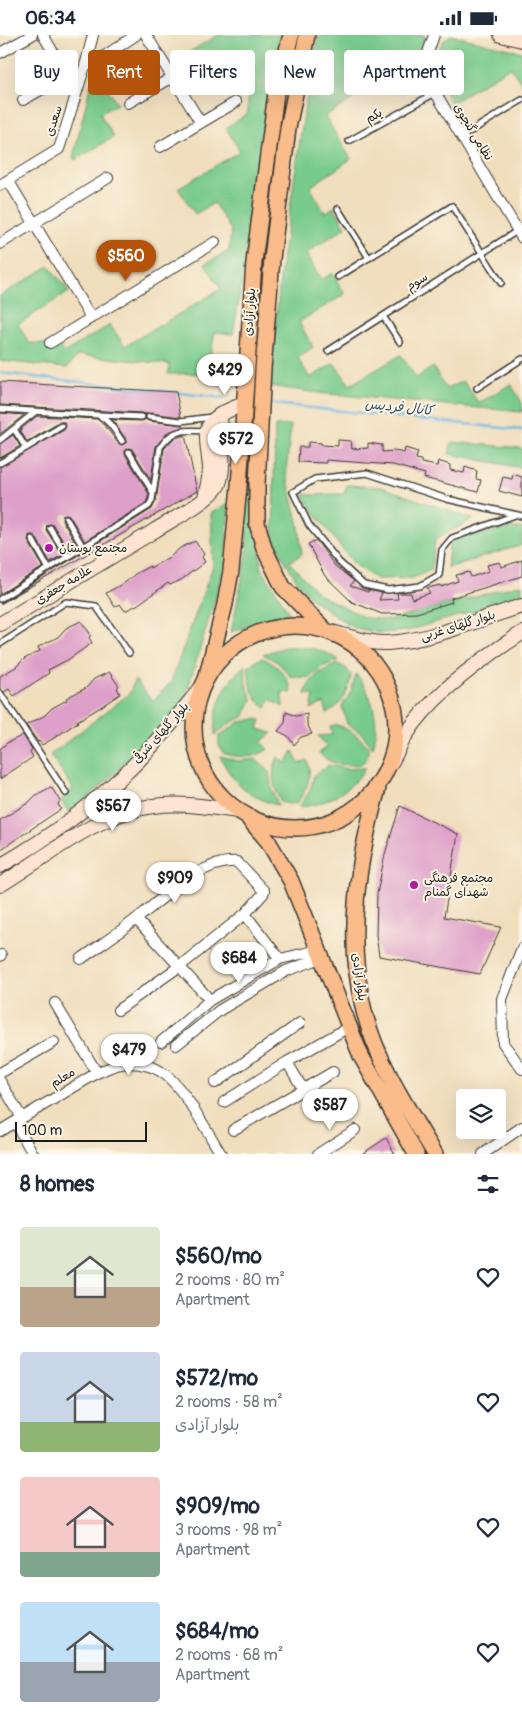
<!DOCTYPE html>
<meta charset="utf-8">
<style>
body{margin:0;font-family:Pangolin,"Playpen Sans Arabic",sans-serif;background:#f6f6f7;color:#1f2937;height:100vh;display:flex;flex-direction:column;font-size:19px;white-space:nowrap}
*{box-sizing:border-box;margin:0}
p{font-size:16px;color:#747a83}
.icon{flex:none;width:28px;height:28px;fill:none;stroke:currentColor;stroke-width:2;stroke-linecap:round;stroke-linejoin:round}
.map{position:relative;height:1119px;overflow:hidden}
.panel{display:flex;flex-direction:column;background:#fff;flex:1}
.panel>*{flex:none}
.top-card{position:absolute;left:15px;top:15px;width:492px;height:45px;display:flex;gap:10px}
.fabs{position:absolute;left:456px;top:1054px;display:grid;gap:10px}
.fabs a{display:grid;place-items:center;width:50px;height:50px;border-radius:5px;background:#fff;box-shadow:0 5px 20px #0002;font-size:25px}
.scale{position:absolute;left:15px;bottom:12px;width:132px;box-sizing:border-box;padding-left:5px;border:2px solid #1c1c1c;border-top:0;font-size:14px;line-height:18px;white-space:nowrap;color:#1c1c1c;-webkit-text-stroke:4px #fcf5e5;paint-order:stroke}
.price{position:absolute;translate:-50% -42px;padding:0 11px;border-radius:18px;background:#fff;color:#222;font-size:16px;line-height:32px;filter:drop-shadow(0 1px 2px #0008)}
.price::after{content:'';position:absolute;left:50%;top:30px;width:15px;height:11px;margin-left:-8px;background:inherit;clip-path:polygon(0 0,100% 0,50% 100%)}
.price.active{background:#b45309;color:#fff}
ul{padding:0;list-style:none}
li{display:flex;align-items:center;gap:15px;height:125px;padding:0 20px}
li span{display:grid;place-items:center;flex:none;width:140px;height:100px;border-radius:5px;color:#555}
li>.icon{margin-inline-start:auto}
span .icon{width:60px;height:60px;fill:#fffc;stroke-width:1}
li b{font-size:21px}
h2{display:flex;justify-content:space-between;align-items:center;height:60px;padding:0 20px;font-size:21px}
.pill{padding:0 18px;border-radius:5px;background:#fff;box-shadow:0 5px 20px #0002;font-size:18px;line-height:45px}
.pill.active{background:#b45309;color:#fff}
.status{display:flex;justify-content:space-between;align-items:center;height:35px;padding:0 25px;background:#fff;direction:ltr}
.status svg{height:14px;fill:currentColor}
.map>svg:first-child{display:block}
.green{fill:#79cb8d;stroke:#4a7454}
.lines{fill:none;stroke-linecap:round;stroke-linejoin:round}
.stream{stroke:#69b3e2;stroke-width:2.5}
.building{fill:#dea0c9}
.lane-casing{stroke:#3c3934;stroke-width:8}
.street-casing{stroke:#3c3934;stroke-width:12}
.secondary-casing{stroke:#3c3934;stroke-width:16}
.primary-casing{stroke:#3c3934;stroke-width:18}
.lane{stroke:#fff;stroke-width:5}
.street{stroke:#fff;stroke-width:10}
.secondary{stroke:#fde4d0;stroke-width:14}
.primary{stroke:#f9bc8a;stroke-width:15}
.poi-dot{fill:#b5179e;stroke:#fcf5e5;stroke-width:2}
.labels{text-anchor:middle;dominant-baseline:central;stroke-width:4;stroke-linejoin:round;paint-order:stroke}
.street-label{font-size:12px;fill:#1c1c1c;stroke:#fcf5e5}
.poi-label{font-size:12px;fill:#1c1c1c;stroke:#fcf5e5;text-anchor:start}
.water-label{font-size:14px;font-style:italic;fill:#3b586b;stroke:#fcf5e5}
</style>
<div class="status"><b>06:34</b><svg viewBox="0 0 49 12"><path d="M0 12V9h3v3zM5 12V6h3v6zM10 12V3h3v9zM15 12V0h3v12zM26 1h20v11H26zM47 4h2v5h-2z"/></svg></div>
<div class="map">
<svg width="522" height="1119" viewBox="0 0 522 1119">
<rect width="100%" height="100%" fill="#fcf5e5"/>
<filter id="ink" filterUnits="userSpaceOnUse"><feTurbulence type="fractalNoise" baseFrequency=".02" numOctaves="2"/><feDisplacementMap in="SourceGraphic" scale="10" xChannelSelector="R" yChannelSelector="G"/><feConvolveMatrix kernelMatrix="1 2 1 2 8 2 1 2 1" color-interpolation-filters="sRGB"/></filter>
<filter id="wash" filterUnits="userSpaceOnUse"><feTurbulence type="fractalNoise" baseFrequency=".0096" numOctaves="4" result="noise"/><feDisplacementMap in="SourceGraphic" scale="20" xChannelSelector="R" yChannelSelector="G"/><feGaussianBlur stdDeviation="1.12" result="paint"/><feColorMatrix in="noise" values="0 0 0 0 0 0 0 0 0 0 0 0 0 0 0 0 0 1.4 0 .05"/><feComposite in="paint" operator="in"/></filter>
<g filter="url(#wash)">
<rect width="100%" height="100%" fill="#f0debd"/>
<path class="green" d="M218 0H284L233 299 215 297 207 338 168 339 169 329 78 320 67 333 0 326V261L49 231 69 257 18 289 29 308 57 309 65 317 110 290 125 311 221 254 205 229 229 216 231 195 214 168 195 179 178 153 240 116 226 93 248 78V47L254 40 243 19 188 51 171 28Z
M321 0H425L417 37 410 28 325 81 351 124 310 152 325 178 334 172 346 192 306 218 321 245 332 238 345 259 299 287 313 312 298 323 310 343 334 328 350 350 401 320 416 343 433 332 446 354 463 346 479 368 511 349 522 368V377L318 358 270 351 281 233 312 25 318 3Z
M451 0 522 17V49L510 32 451 68 434 34C438 20 438 8 451 0Z
M100 42 117 69 100 79 114 102 75 125 73 123 91 48Z
M291 390 286 437 299 491 302 519 289 527 320 560 366 583 389 585 522 549V562L406 596 378 598 352 592 313 565 297 546 273 506 275 391Z
M452 407 522 413V433L449 419Z
M347 450 381 452 473 484 435 505 431 535 413 543 376 544 353 528 313 476 303 460 344 459Z
M252 455 262 534 291 581 272 582 231 597 247 520 245 456Z
M229 469 225 531 190 647 177 682 70 779 61 766 73 753 50 720 129 659 135 645 153 666 171 647 213 531 211 478Z
M513 493H522V510L447 533 450 504Z
M285 612C305 611 322 614 339 625L322 632 309 643 290 641 279 628 263 619Z
M263 623C277 630 290 641 291 658L282 657 283 672 270 664 266 673C252 664 249 648 248 632L255 626Z
M338 629 346 633 351 640C349 656 342 671 327 678L324 668 311 674 314 660 305 659C309 643 323 634 338 629Z
M245 630 246 649 252 664 245 681 230 688 215 700C213 673 224 648 245 630Z
M356 639C373 660 380 686 373 713L361 698 347 689 342 671 351 657Z
M255 684 261 685 258 694 272 698 261 707 268 714C255 724 238 723 223 718L219 710V701L239 687Z
M337 690C351 695 360 702 369 713L367 722 362 729C346 731 330 730 319 718L327 712 318 701 332 700 330 691Z
M293 716 299 729 307 725C313 740 307 756 297 768L289 769 281 767C273 753 270 737 278 722L286 728Z
M220 721 239 726 255 724 269 736 271 753 278 770C251 764 231 746 220 721Z
M329 730 346 734 365 733C351 756 326 770 299 772L310 756 314 740Z"/>
<g class="lines">
<path class="stream" d="M0 338 224 363
M274 369 522 395"/>
</g>
<g id="blocks">
<path class="building" d="M0 347 176 357 181 382 150 378 146 379 142 378 0 370Z
M0 378 24 380 0 399Z
M37 381 97 384 105 391 118 408 122 410 126 408V404L112 385 142 386 146 384 148 386 183 390V392L168 397 156 411 151 445 132 414 128 413 125 415V419L149 459 146 468 85 506 69 480 66 479 63 480 62 485 77 511 69 516 53 490 50 489 47 490 46 495 62 520 50 527 36 502 33 500H29L28 506 43 532 0 559V432L64 395 66 391 64 387H60L27 407 20 395Z
M13 400 20 411 0 423V409Z
M185 400 197 456 0 569 152 474 156 466 164 414 173 404Z
M338 405 351 406 352 414 368 413V408L382 410V417L395 416 404 418 405 413 418 417 416 424 421 425V428L437 431 438 426 450 430V435L464 438 465 432 477 436 476 444 481 445 478 457 424 443 425 439 393 430 326 425V428L298 427 299 412H308V407L321 408 322 410 338 411Z
M513 439 522 442V462L499 456 503 442 512 444Z
M316 505 335 531 354 546 350 551 368 557V555L382 558 379 565 398 564 397 558H411L412 564 430 558 427 553 441 550V552L458 546 456 540 469 537 471 542 489 536 487 530 500 527 502 532 522 525V541L451 563 452 567 417 578 382 579 352 567 325 541 308 509Z
M195 506 204 519 202 522 205 527 181 545 170 550 168 548 137 570 125 576 120 569 115 572 106 558 126 547 135 539 150 531V533L171 521 180 513Z
M81 586 91 600 89 602 92 608 69 624 48 635 49 638 14 661 9 654 4 657 0 654V641L16 632 24 624 40 616 38 612 58 602 66 593Z
M109 637 119 651 117 653 120 659 96 675 77 686 78 687 54 703 42 710 39 706 38 707 26 690 44 681 52 673 67 665 66 663 86 653 94 644Z
M286 677 296 681 307 679V689L312 699 301 702 294 710 288 701 278 696 285 688Z
M23 700 32 714 30 717 33 722 0 744V714L7 708Z
M51 752 60 766 58 769 61 774 0 815V785L28 768 36 760Z
M400 771 458 799 444 882 501 892 480 939 379 921 376 900 377 859 385 819Z
M386 1103 395 1119H362Z"/>
</g>
</g>
<g filter="url(#ink)">
<use href="#blocks" fill-opacity="0" stroke="#3c3934" stroke-width="1"/>
<g class="lines">
<defs>
<path id="lane" d="M461 102 522 65
M349 106 435 58
M338 174 369 223
M338 242 452 171 501 248
M383 281 400 307
M328 316 517 196
M477 353 522 324
M0 374 98 380C109 385 115 396 122 406
M100 380 142 382
M149 382 181 386 212 382
M14 394 26 413 62 391
M0 405 35 377
M162 410C173 393 188 395 206 396
M129 417 152 456
M0 428 26 413
M515 480 452 503 442 515 439 540 420 551 388 555 364 550 339 527 309 490 293 457 315 444 367 438 447 464 522 481
M66 483 83 512
M50 493 68 522
M32 504 49 534
M0 564 149 471 152 465 160 413
M0 609 66 567 96 571 129 618
M0 658 66 758"/>
<path id="street" d="M146 0 201 88
M434 0 422 35 522 203
M0 18 32 0
M85 31 106 20 136 0
M23 65 60 44 59 27 43 0
M128 68 173 42
M160 112 236 67
M8 145 91 283
M0 150 59 114 85 31 93 0
M0 209 108 143
M50 308 215 207
M136 884 210 965
M522 913 502 964 503 1008 522 1034
M0 921 1 920
M81 924C99 911 117 899 135 885 162 865 201 824 237 827L264 856 263 859 245 879
M55 968 97 1038
M118 975 180 931 245 879 280 924 318 915
M161 1007 210 965 280 924
M176 1010 220 975 286 936 321 923
M287 1027 303 1054
M0 1038 54 1007
M0 1046 22 1083
M215 1048 300 988
M224 1067 287 1027 349 992
M15 1087 33 1119
M233 1095 333 1037
M0 1096 97 1038C108 1033 119 1028 130 1028 141 1028 155 1032 163 1038 183 1051 208 1098 221 1119
M318 1119 355 1095
M483 1119 522 1092"/>
<path id="secondary" d="M501 0 522 5
M205 463C207 453 210 442 210 432 209 421 206 407 207 396 210 381 231 374 244 369
M0 589C51 558 103 527 154 496 171 485 206 468 217 452 226 440 221 397 220 381
M335 598C352 602 370 609 388 608 434 605 478 584 522 571
M389 731C395 721 400 710 406 700 432 659 481 624 522 598
M0 831C51 802 97 767 139 725 161 702 181 677 201 653
M0 850C47 822 97 778 153 771 181 767 210 772 237 776"/>
<path id="primary" d="M307 0 288 93 272 224 263 334 257 449V488L264 513 283 552 325 595
M194 692a101 101 0 1 1 202 0a101 101 0 1 1-202 0Z
M206 644 225 569 231 536 239 451 254 227 276 58 291 0
M378 753C358 826 345 901 364 976 377 1027 408 1074 435 1119
M249 784 268 806 291 846 361 1021 416 1119"/>
</defs>
<use href="#lane" class="lane-casing"/>
<use href="#street" class="street-casing"/>
<use href="#secondary" class="secondary-casing"/>
<use href="#primary" class="primary-casing"/>
<use href="#lane" class="lane"/>
<use href="#street" class="street"/>
<use href="#secondary" class="secondary"/>
<use href="#primary" class="primary"/>
</g>
</g>
<g class="poi-dot">
<circle cx="49" cy="513" r="5"/>
<circle cx="414" cy="850" r="5"/>
</g>
<g class="labels">
<g class="street-label">
<text transform="translate(374 81) rotate(-29)">یکم</text>
<text transform="translate(54 86) rotate(-72)">سعدی</text>
<text transform="translate(473 97) rotate(59)">نظامی گنجوی</text>
<text transform="translate(417 247) rotate(-32)">سوم</text>
<text transform="translate(250 277) rotate(-86)">بلوار آزادی</text>
<text transform="translate(64 550) rotate(-31)">علامه جعفری</text>
<text transform="translate(458 591) rotate(-17)">بلوار گلهای غربی</text>
<text transform="translate(161 698) rotate(-48)">بلوار گلهای شرقی</text>
<text transform="translate(359 942) rotate(82)">بلوار آزادی</text>
<text transform="translate(63 1043) rotate(-31)">معلم</text>
</g>
<g class="poi-label">
<text x="59" y="513">مجتمع بوستان</text>
<text x="424" y="843">مجتمع فرهنگی<tspan x="424" dy="14">شهدای گمنام</tspan></text>
</g>
<g class="water-label">
<text transform="translate(399 372) rotate(6)">کانال فردیس</text>
</g>
</g>
</svg>
<div class="fabs">
<a><svg class="icon" aria-label="layers" viewBox="0 0 24 24"><path d="M12 4l9 5-9 5-9-5zM3 14l9 5 9-5"/></svg></a>
</div>
<div class="scale">100 m</div>
<b class="price active" style="left:126px;top:247px">$560</b>
<b class="price" style="left:225px;top:361px">$429</b>
<b class="price" style="left:236px;top:430px">$572</b>
<b class="price" style="left:113px;top:797px">$567</b>
<b class="price" style="left:175px;top:869px">$909</b>
<b class="price" style="left:239px;top:949px">$684</b>
<b class="price" style="left:129px;top:1041px">$479</b>
<b class="price" style="left:330px;top:1096px">$587</b>
<div class="top-card">
<a class="pill">Buy</a>
<a class="pill active">Rent</a>
<a class="pill">Filters</a>
<a class="pill">New</a>
<a class="pill">Apartment</a>
</div>
</div>
<section class="panel">
<h2>8 homes<svg class="icon" aria-label="filters" viewBox="0 0 24 24"><path d="M4 7h16M4 17h16"/><circle cx="9" cy="7" r="2"/><circle cx="15" cy="17" r="2"/></svg></h2>
<ul>
<li><span style="background:linear-gradient(#dfe7d0 60%,#b9a48a 0)"><svg class="icon" aria-label="home" viewBox="0 0 24 24"><path d="M3 11l9-7 9 7M6 9v11h12V9"/></svg></span><div><b>$560/mo</b><p>2 rooms · 80 m²</p><p>Apartment</p></div><svg class="icon" aria-label="heart" viewBox="0 0 24 24"><path d="M12 20l-8-8c-3-5 5-10 8-4 3-6 11-1 8 4z"/></svg></li>
<li><span style="background:linear-gradient(#c9d6e8 70%,#8fb573 0)"><svg class="icon" aria-label="home" viewBox="0 0 24 24"><path d="M3 11l9-7 9 7M6 9v11h12V9"/></svg></span><div><b>$572/mo</b><p>2 rooms · 58 m²</p><p>بلوار آزادی</p></div><svg class="icon" aria-label="heart" viewBox="0 0 24 24"><path d="M12 20l-8-8c-3-5 5-10 8-4 3-6 11-1 8 4z"/></svg></li>
<li><span style="background:linear-gradient(#f6c9c9 75%,#7fa58c 0)"><svg class="icon" aria-label="home" viewBox="0 0 24 24"><path d="M3 11l9-7 9 7M6 9v11h12V9"/></svg></span><div><b>$909/mo</b><p>3 rooms · 98 m²</p><p>Apartment</p></div><svg class="icon" aria-label="heart" viewBox="0 0 24 24"><path d="M12 20l-8-8c-3-5 5-10 8-4 3-6 11-1 8 4z"/></svg></li>
<li><span style="background:linear-gradient(#bfe0f5 60%,#9aa5b1 0)"><svg class="icon" aria-label="home" viewBox="0 0 24 24"><path d="M3 11l9-7 9 7M6 9v11h12V9"/></svg></span><div><b>$684/mo</b><p>2 rooms · 68 m²</p><p>Apartment</p></div><svg class="icon" aria-label="heart" viewBox="0 0 24 24"><path d="M12 20l-8-8c-3-5 5-10 8-4 3-6 11-1 8 4z"/></svg></li>
</ul>
</section>
